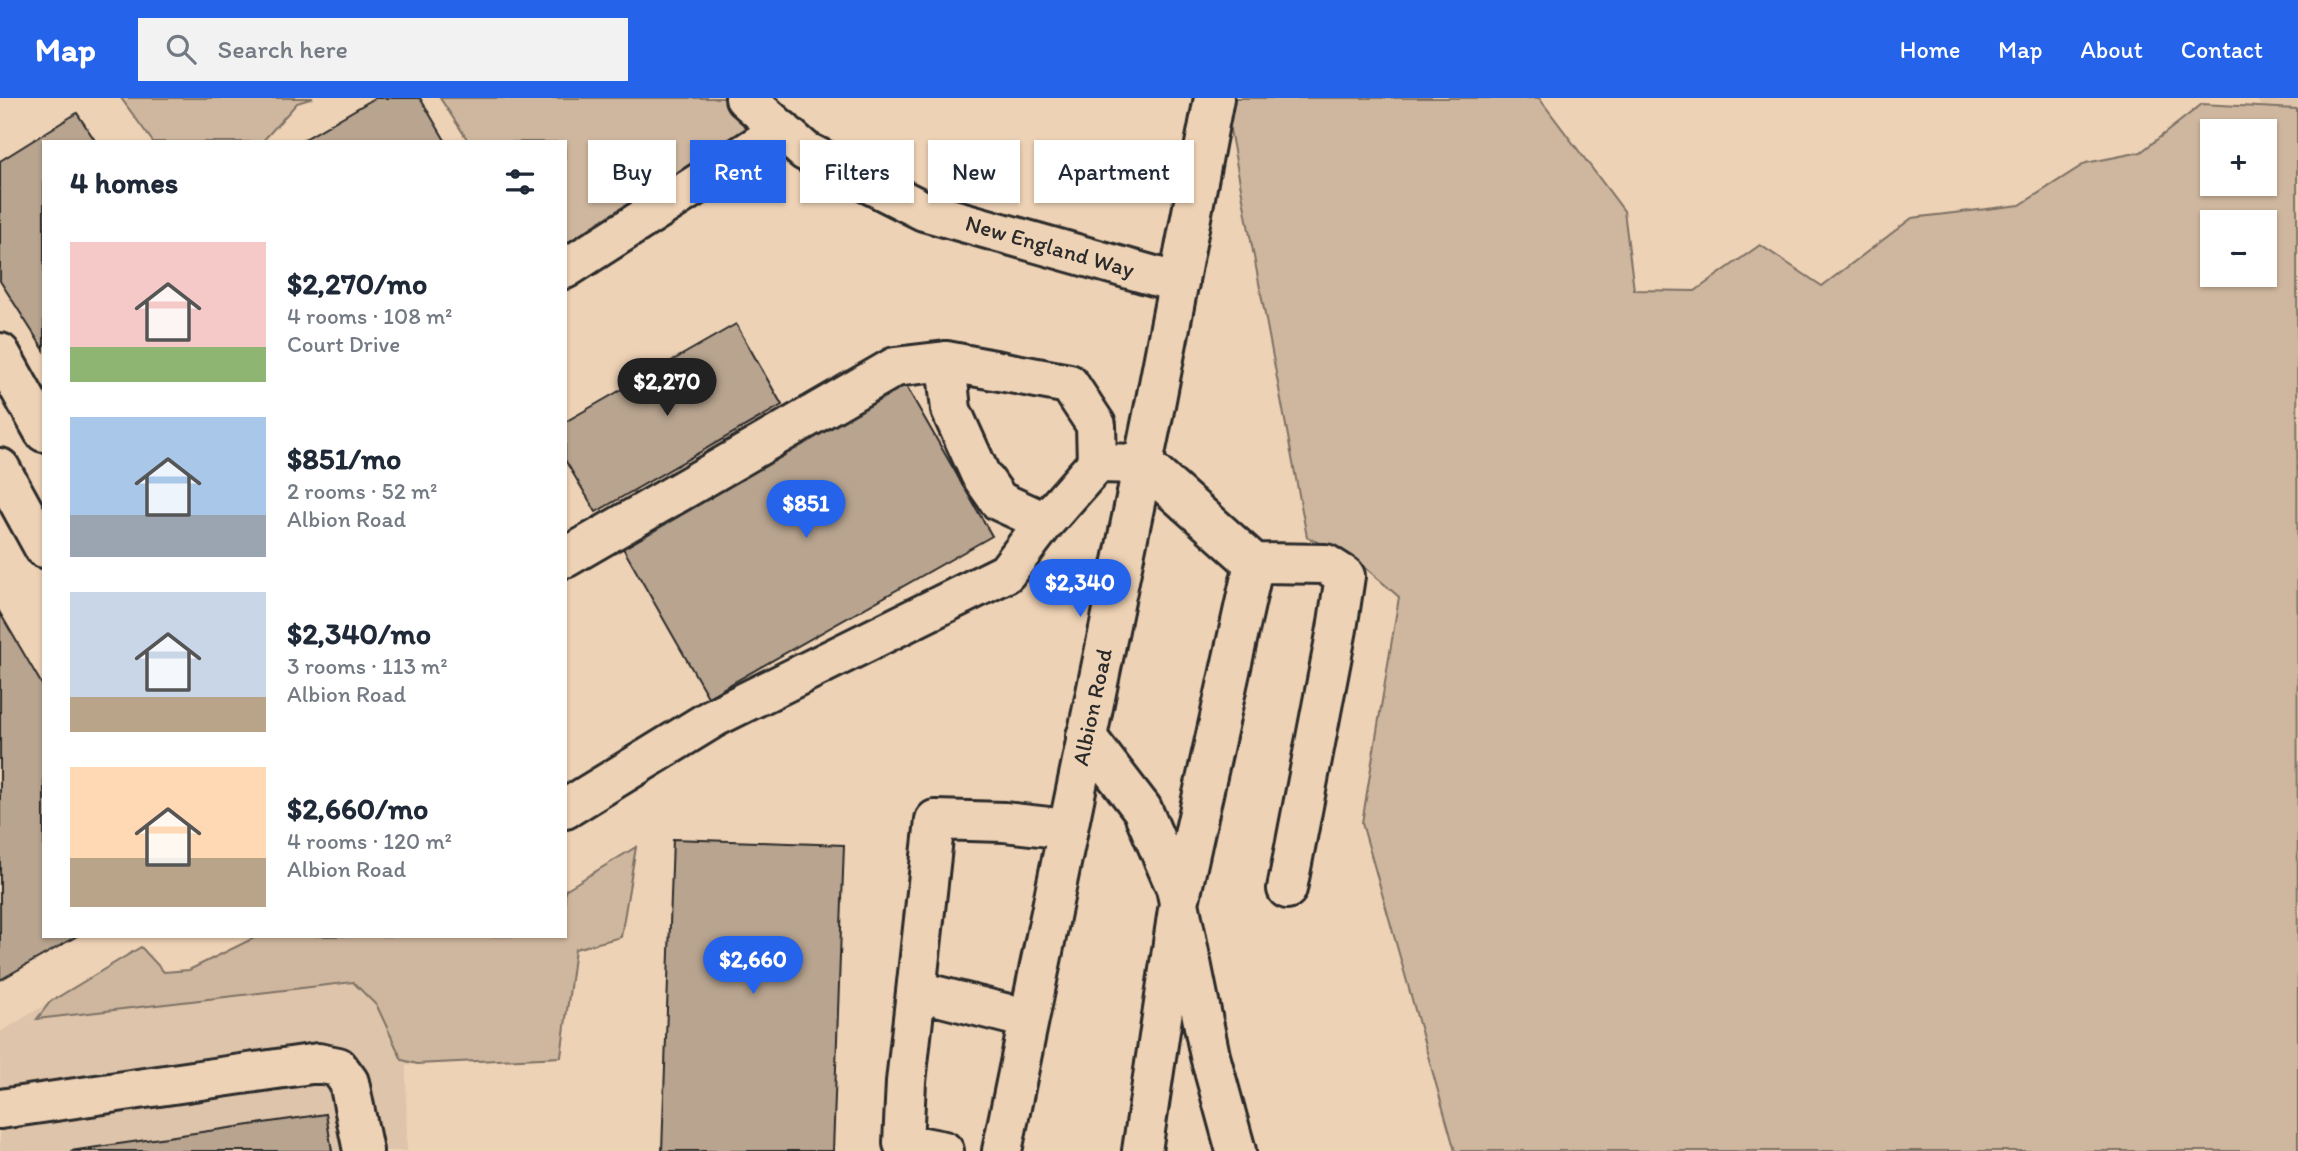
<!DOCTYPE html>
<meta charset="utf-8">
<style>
body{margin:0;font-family:Itim,sans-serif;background:#f2f2f3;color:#1f2937;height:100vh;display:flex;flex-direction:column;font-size:26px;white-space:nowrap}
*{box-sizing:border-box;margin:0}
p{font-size:23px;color:#747a83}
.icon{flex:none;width:38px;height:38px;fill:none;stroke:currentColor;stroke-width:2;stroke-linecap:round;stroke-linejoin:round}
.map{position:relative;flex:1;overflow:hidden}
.details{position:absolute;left:42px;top:42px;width:525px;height:798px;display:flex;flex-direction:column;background:#fff;border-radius:0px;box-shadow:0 2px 5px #0004}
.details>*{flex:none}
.guide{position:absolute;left:588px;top:42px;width:665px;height:63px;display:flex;gap:14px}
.buttons{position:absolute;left:2200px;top:21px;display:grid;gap:14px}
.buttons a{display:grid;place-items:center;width:77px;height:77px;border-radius:0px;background:#fff;box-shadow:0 2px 5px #0004;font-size:35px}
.price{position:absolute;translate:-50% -60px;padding:0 16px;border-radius:24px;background:#2563eb;color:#fff;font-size:23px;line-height:46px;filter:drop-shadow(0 2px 4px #0008)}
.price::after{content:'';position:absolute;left:50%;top:42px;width:21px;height:16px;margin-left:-10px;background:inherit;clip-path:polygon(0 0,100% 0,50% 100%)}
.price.current{background:#222;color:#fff}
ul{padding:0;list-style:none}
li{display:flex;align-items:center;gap:21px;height:175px;padding:0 28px}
li span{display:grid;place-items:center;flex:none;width:196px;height:140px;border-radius:0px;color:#555}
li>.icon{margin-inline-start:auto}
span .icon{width:84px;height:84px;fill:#fffc;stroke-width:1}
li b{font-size:30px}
h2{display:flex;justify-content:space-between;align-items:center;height:84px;padding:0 28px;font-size:30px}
.chip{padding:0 24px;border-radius:0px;background:#fff;box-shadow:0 2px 5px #0004;font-size:24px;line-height:63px}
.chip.current{background:#2563eb;color:#fff}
header{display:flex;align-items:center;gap:42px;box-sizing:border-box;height:98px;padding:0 35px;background:#2563eb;color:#fff}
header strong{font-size:33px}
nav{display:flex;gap:38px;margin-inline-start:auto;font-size:24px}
.search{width:490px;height:63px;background:#f2f2f3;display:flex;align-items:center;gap:18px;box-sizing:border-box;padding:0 24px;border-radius:0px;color:#747a83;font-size:26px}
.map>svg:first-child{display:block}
.built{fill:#dec4aa}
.green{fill:#cfb79f;stroke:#7d7165;stroke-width:2;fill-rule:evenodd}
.building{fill:#b8a48f;stroke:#2b2b2b;stroke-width:2}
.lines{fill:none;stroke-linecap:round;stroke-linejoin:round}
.minor-casing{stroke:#2b2b2b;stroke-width:44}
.major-casing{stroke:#2b2b2b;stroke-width:44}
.minor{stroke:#eed2b5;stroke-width:38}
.major{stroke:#eed2b5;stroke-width:38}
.labels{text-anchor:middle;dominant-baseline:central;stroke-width:5;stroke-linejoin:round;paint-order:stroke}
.street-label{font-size:23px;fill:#2b2b2b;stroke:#eed2b5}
</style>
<header>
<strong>Map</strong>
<div class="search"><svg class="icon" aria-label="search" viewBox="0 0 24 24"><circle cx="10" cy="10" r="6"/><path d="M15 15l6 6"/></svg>Search here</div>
<nav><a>Home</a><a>Map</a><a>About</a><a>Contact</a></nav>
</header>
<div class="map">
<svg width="2298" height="1053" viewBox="0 0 2298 1053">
<rect width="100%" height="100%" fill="#eed2b5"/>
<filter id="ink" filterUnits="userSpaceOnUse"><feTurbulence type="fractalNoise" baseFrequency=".0143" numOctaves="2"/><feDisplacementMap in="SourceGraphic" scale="14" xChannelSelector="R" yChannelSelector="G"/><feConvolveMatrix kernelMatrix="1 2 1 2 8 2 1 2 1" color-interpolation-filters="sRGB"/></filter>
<g filter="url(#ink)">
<path class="built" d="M2255 0H2298V53Z
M353 884 377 908 402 962 417 966 406 968 407 1053H0V934L50 904 38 921Z"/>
<path class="green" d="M121 0H313L297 5 262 44H153Z
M440 0H745L780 33 565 175V44H469Z
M1224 0H1539L1624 113 1634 192 1695 193 1760 147 1822 188 1912 120 2020 107 2086 65 2141 54 2202 6 2297 11 2298 1053H1455L1362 725 1399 499 1360 465 1307 439ZM2212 33H2264V86H2212ZM2212 124H2264V177H2212Z
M636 749 621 839 575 851 561 959 417 966 402 962 377 908 353 884 37 921 50 904 141 849 164 874 189 872 258 838H565V792Z"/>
<path class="building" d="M375 0H420L446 44H300Z
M77 15 96 44H44V252L0 183V63Z
M736 226 782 307 596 414 565 362V324Z
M905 286 992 438 708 599 620 445Z
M0 515 44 590V838H77L0 882Z
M673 741 844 747 833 1053H662Z
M326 1016 332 1053H70Z"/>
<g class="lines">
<defs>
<path id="minor" d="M745 0 805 53 924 113 1179 185
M565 171 782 32
M0 255 44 334
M0 370 44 450
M1045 424 999 403 980 376 951 312 946 263 1069 286 1096 327 1097 365
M565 460 895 269 946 263
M1254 465 1326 466 1345 478 1337 531 1287 791
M1086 638 1142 711 1176 790 1210 958 1236 1053
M565 711 715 619 1006 475 1045 424 1097 365 1143 366 1254 465 1179 805 1142 1053
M918 893 1028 921
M0 1011 318 965 338 969 349 984 363 1053
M944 1053 903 1045 906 984 935 722 1004 724 1067 731"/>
<path id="major" d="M1002 1053 1154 312 1214 0"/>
</defs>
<use href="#minor" class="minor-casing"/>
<use href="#major" class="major-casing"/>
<use href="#minor" class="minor"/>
<use href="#major" class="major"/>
</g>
</g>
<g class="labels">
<g class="street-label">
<text transform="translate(1050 148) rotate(16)">New England Way</text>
<text transform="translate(1092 609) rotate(-78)">Albion Road</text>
</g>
</g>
</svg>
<div class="buttons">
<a>+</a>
<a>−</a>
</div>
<b class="price current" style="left:667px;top:320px">$2,270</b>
<b class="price" style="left:806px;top:442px">$851</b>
<b class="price" style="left:1080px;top:521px">$2,340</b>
<b class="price" style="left:753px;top:898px">$2,660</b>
<div class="guide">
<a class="chip">Buy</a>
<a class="chip current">Rent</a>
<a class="chip">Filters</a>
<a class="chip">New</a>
<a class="chip">Apartment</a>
</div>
<section class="details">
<h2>4 homes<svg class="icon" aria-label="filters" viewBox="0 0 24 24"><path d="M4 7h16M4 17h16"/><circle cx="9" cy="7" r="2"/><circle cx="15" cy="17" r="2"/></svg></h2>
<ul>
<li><span style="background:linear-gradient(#f6c9c9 75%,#8fb573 0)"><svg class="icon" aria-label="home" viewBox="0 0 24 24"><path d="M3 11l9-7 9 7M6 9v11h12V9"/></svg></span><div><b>$2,270/mo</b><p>4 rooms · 108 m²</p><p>Court Drive</p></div></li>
<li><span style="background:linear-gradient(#a9c7e8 70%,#9aa5b1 0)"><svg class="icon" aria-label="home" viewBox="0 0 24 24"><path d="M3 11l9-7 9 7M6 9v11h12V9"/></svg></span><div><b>$851/mo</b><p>2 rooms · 52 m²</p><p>Albion Road</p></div></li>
<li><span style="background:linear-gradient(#c9d6e8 75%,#b9a48a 0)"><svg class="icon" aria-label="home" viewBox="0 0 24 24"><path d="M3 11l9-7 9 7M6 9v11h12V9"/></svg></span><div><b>$2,340/mo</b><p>3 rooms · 113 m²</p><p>Albion Road</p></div></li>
<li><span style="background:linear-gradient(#ffd9b3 65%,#b9a48a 0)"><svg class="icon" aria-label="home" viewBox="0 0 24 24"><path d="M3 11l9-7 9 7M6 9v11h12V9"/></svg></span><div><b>$2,660/mo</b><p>4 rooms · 120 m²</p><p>Albion Road</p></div></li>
</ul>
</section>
</div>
